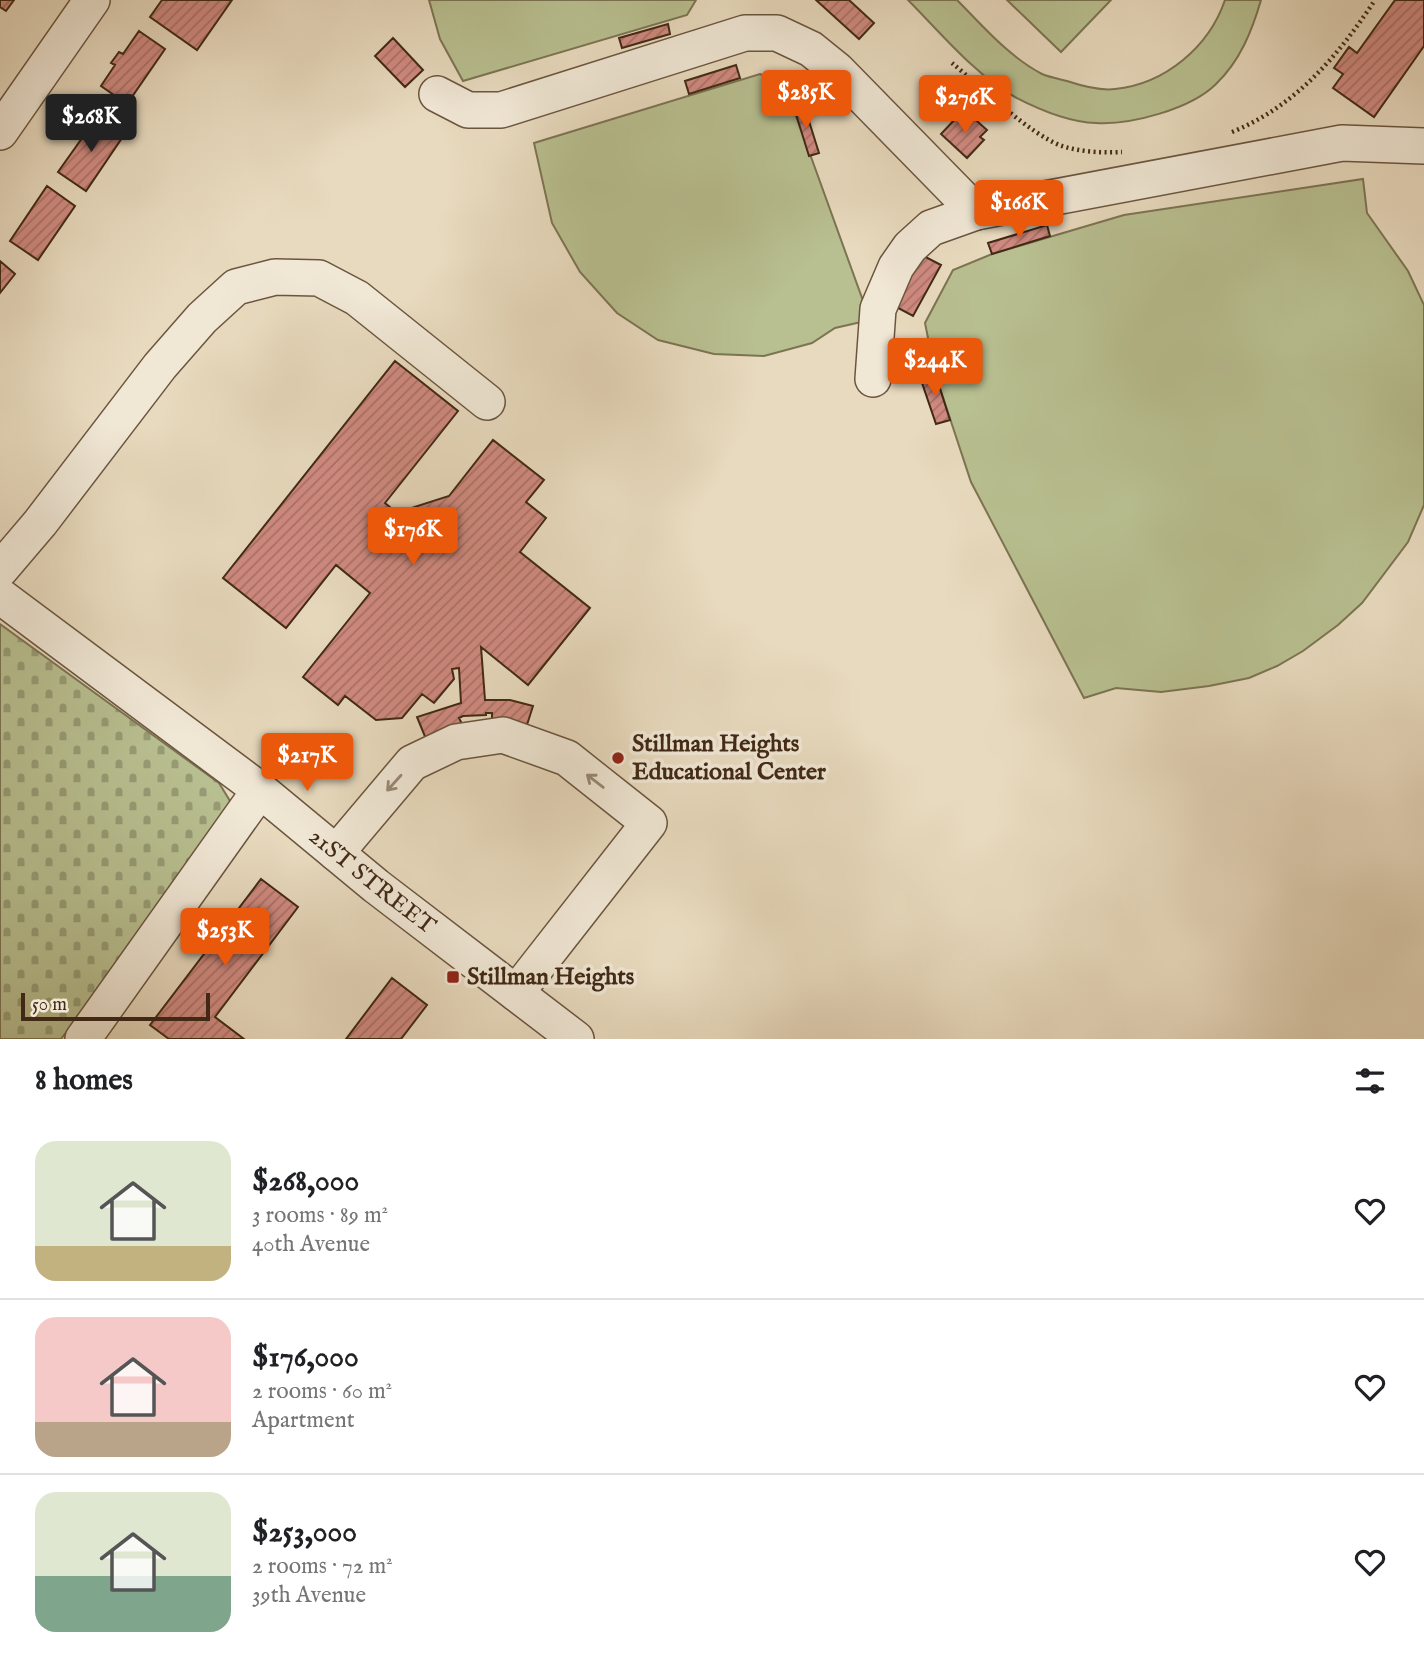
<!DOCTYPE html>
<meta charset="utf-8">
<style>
body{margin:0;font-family:"IM FELL English",serif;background:#f6f6f6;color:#202124;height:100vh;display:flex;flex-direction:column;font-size:26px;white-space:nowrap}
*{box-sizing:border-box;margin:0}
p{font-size:23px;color:#757577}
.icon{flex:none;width:38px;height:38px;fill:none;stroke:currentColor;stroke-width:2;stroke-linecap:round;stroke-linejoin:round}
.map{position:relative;height:1039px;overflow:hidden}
.side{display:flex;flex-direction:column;background:#fff;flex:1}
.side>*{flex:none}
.scale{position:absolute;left:21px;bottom:18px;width:189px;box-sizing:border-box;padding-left:7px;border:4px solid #412915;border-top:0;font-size:19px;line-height:24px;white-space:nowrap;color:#412915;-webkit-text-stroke:5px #f0e7d5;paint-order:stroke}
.price{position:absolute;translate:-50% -60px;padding:0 16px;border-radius:7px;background:#ea580c;color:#fff;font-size:23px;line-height:46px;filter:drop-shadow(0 2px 4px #0008)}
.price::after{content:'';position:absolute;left:50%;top:42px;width:21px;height:16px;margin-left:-10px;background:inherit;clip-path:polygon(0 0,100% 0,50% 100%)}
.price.selected{background:#222;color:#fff}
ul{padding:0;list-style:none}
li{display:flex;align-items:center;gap:21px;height:175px;padding:0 35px}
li+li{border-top:2px solid #e0e0e0}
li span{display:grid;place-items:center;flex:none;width:196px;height:140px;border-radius:21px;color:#555}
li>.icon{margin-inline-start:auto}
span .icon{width:84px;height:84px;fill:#fffc;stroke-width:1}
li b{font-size:30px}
h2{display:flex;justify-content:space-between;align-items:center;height:84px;padding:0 35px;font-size:30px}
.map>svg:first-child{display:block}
.cemetery{fill:url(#cemetery-stones);stroke:#7c7452;stroke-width:2}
.garden{fill:#b8bf90;stroke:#7c7452;stroke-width:2}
.building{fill:url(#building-hatch);stroke:#412915;stroke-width:2}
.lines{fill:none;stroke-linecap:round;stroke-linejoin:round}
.minor-casing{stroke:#6b553f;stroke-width:38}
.path{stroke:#412915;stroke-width:4.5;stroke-dasharray:2 3.5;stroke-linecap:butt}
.minor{stroke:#f0e7d5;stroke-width:35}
.oneway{stroke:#988875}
.poi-dot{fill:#8f2418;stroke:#f0e7d5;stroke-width:2.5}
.labels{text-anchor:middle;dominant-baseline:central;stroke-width:7;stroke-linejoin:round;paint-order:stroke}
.poi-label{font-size:24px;font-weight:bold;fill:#412915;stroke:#f0e7d5;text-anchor:start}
.street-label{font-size:24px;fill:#412915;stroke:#f0e7d5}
</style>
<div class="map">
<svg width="1424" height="1039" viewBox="0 0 1424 1039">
<defs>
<pattern id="cemetery-stones" width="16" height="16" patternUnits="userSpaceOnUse" patternTransform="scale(1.75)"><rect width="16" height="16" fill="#b8bf90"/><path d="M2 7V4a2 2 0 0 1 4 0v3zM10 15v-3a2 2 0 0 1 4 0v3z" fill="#979b74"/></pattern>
<pattern id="building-hatch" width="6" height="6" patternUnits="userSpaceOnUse" patternTransform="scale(1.75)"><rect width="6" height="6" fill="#d08a80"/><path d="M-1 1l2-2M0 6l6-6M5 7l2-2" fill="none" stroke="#aa7168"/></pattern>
</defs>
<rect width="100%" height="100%" fill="#e8dabe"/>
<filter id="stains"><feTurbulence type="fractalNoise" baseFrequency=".00286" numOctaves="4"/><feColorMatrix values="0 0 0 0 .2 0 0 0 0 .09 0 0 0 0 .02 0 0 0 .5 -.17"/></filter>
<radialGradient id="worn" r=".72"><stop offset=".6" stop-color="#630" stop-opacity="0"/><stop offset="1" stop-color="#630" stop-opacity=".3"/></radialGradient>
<path class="cemetery" d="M0 624 219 783 230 801 224 822 61 1039H0Z"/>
<path class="garden" d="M429 0H696L687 15 463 81 440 39Z
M908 0H957C983 26 1008 56 1042 74 1049 77 1059 79 1067 81 1082 86 1099 91 1115 89 1165 84 1209 47 1225 0H1261C1252 31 1240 61 1216 84 1191 109 1131 125 1096 123 1069 122 1038 109 1015 97 977 77 938 30 908 0Z
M1007 0H1111L1061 52Z
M760 74 785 85 870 320 835 328 812 343 764 356 714 354 658 340 617 313 580 272 552 223 534 143Z
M1363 179 1367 213 1408 271 1424 305V505L1408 542 1362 603 1338 625 1303 651 1277 666 1249 678 1209 686 1161 692 1116 688 1084 698 971 482 935 373 925 323 953 270 992 254 1124 215Z"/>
<path class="building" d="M0 0H14L6 11 0 7Z
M162 0H232L197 50 150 17Z
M816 0H849L874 23 859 39Z
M1395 0H1424V46L1374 117 1333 88 1343 74 1334 68 1349 47 1357 53Z
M668 24 670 34 622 48 619 38Z
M139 31 165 49 127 104 101 86 115 65 111 63 119 52 123 54Z
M393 38 423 70 405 87 375 56Z
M736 65 740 78 689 94 685 81Z
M804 105 819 153 809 156 794 108Z
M969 114 987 130 980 137 984 140 967 158 941 134 958 116 963 121Z
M97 117 124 135 86 191 58 172Z
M47 186 75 206 38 260 10 241Z
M1047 225 1050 236 992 254 988 243Z
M916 252 941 265 913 316 887 302Z
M0 261 15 274 0 293Z
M395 361 458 411 385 503 402 517 408 509 449 496 493 440 544 480 526 502 546 518 520 552 590 608 528 685 481 647 485 700H510L533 706 526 728 492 723V713H486V715L463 716 459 718 463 726 426 739 417 717 461 703 459 668 452 669 454 679 434 703 422 694 402 718 376 720 345 696 338 705 303 677 370 593 336 565 286 628 223 578Z
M935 373 950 420 936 424 920 377Z
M261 879 298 907 215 1017 244 1039H169L150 1025Z
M392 978 427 1005 401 1039H346Z"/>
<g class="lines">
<defs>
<g id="minor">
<path d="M437 94 468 110H501L745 33H777L811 49 837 70 976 212"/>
<path d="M0 132 92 0"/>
<path d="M873 379 878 309 896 267 910 247 931 228 976 212 1342 143 1424 146"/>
<path d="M0 570 40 523 160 366 202 318 236 287 275 277 319 278 357 298 487 402"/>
<path id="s1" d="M0 596 260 790 376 886 576 1039"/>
<path d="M336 853 412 763 456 742 503 735 567 758 649 823 516 993"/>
<path d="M83 1039 260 790"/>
</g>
</defs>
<use href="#minor" class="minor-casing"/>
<path class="path" d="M952 63C980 86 1029 134 1062 146 1081 152 1102 153 1122 152
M1232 132C1296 106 1338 56 1375 0"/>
<use href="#minor" class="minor"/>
</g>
<defs><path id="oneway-shaft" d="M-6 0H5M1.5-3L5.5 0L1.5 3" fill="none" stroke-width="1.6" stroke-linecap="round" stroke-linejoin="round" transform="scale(1.75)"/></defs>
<g class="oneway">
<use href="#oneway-shaft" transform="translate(595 781) rotate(-142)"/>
<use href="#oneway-shaft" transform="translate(394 783) rotate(132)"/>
</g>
<g class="poi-dot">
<circle cx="618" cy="758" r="7"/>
<rect x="446" y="970" width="14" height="14" rx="3.5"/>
</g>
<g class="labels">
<g class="poi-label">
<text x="632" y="744">Stillman Heights<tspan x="632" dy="28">Educational Center</tspan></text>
<text x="467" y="977">Stillman Heights</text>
</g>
<g class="street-label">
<text stroke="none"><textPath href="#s1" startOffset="469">21ST STREET</textPath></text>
</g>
</g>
<rect width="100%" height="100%" filter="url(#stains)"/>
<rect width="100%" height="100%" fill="url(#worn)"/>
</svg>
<div class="scale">50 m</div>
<b class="price" style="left:806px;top:130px">$285K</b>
<b class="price" style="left:965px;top:135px">$276K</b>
<b class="price selected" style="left:91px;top:154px">$268K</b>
<b class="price" style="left:1019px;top:240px">$166K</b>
<b class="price" style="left:935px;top:398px">$244K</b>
<b class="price" style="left:413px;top:567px">$176K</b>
<b class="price" style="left:307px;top:793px">$217K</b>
<b class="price" style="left:225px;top:968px">$253K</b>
</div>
<section class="side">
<h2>8 homes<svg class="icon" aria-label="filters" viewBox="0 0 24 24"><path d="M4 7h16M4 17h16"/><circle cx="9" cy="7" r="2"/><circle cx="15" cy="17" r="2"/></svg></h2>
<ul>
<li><span style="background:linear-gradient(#dfe7d0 75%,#c2b280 0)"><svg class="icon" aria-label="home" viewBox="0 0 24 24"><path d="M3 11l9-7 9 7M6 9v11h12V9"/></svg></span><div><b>$268,000</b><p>3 rooms · 89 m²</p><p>40th Avenue</p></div><svg class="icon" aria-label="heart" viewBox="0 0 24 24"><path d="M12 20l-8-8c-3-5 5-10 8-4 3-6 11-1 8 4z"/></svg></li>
<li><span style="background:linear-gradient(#f6c9c9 75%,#b9a48a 0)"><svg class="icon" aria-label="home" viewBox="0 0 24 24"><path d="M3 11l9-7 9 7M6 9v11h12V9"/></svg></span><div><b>$176,000</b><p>2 rooms · 60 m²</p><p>Apartment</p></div><svg class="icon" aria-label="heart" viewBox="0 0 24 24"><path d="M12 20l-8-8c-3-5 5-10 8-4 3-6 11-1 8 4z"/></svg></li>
<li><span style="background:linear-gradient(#dfe7d0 60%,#7fa58c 0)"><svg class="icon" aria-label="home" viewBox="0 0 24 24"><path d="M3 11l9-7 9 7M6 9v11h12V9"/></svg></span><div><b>$253,000</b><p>2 rooms · 72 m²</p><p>39th Avenue</p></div><svg class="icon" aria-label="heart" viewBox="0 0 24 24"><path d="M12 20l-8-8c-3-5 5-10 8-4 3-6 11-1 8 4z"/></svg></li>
</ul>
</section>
